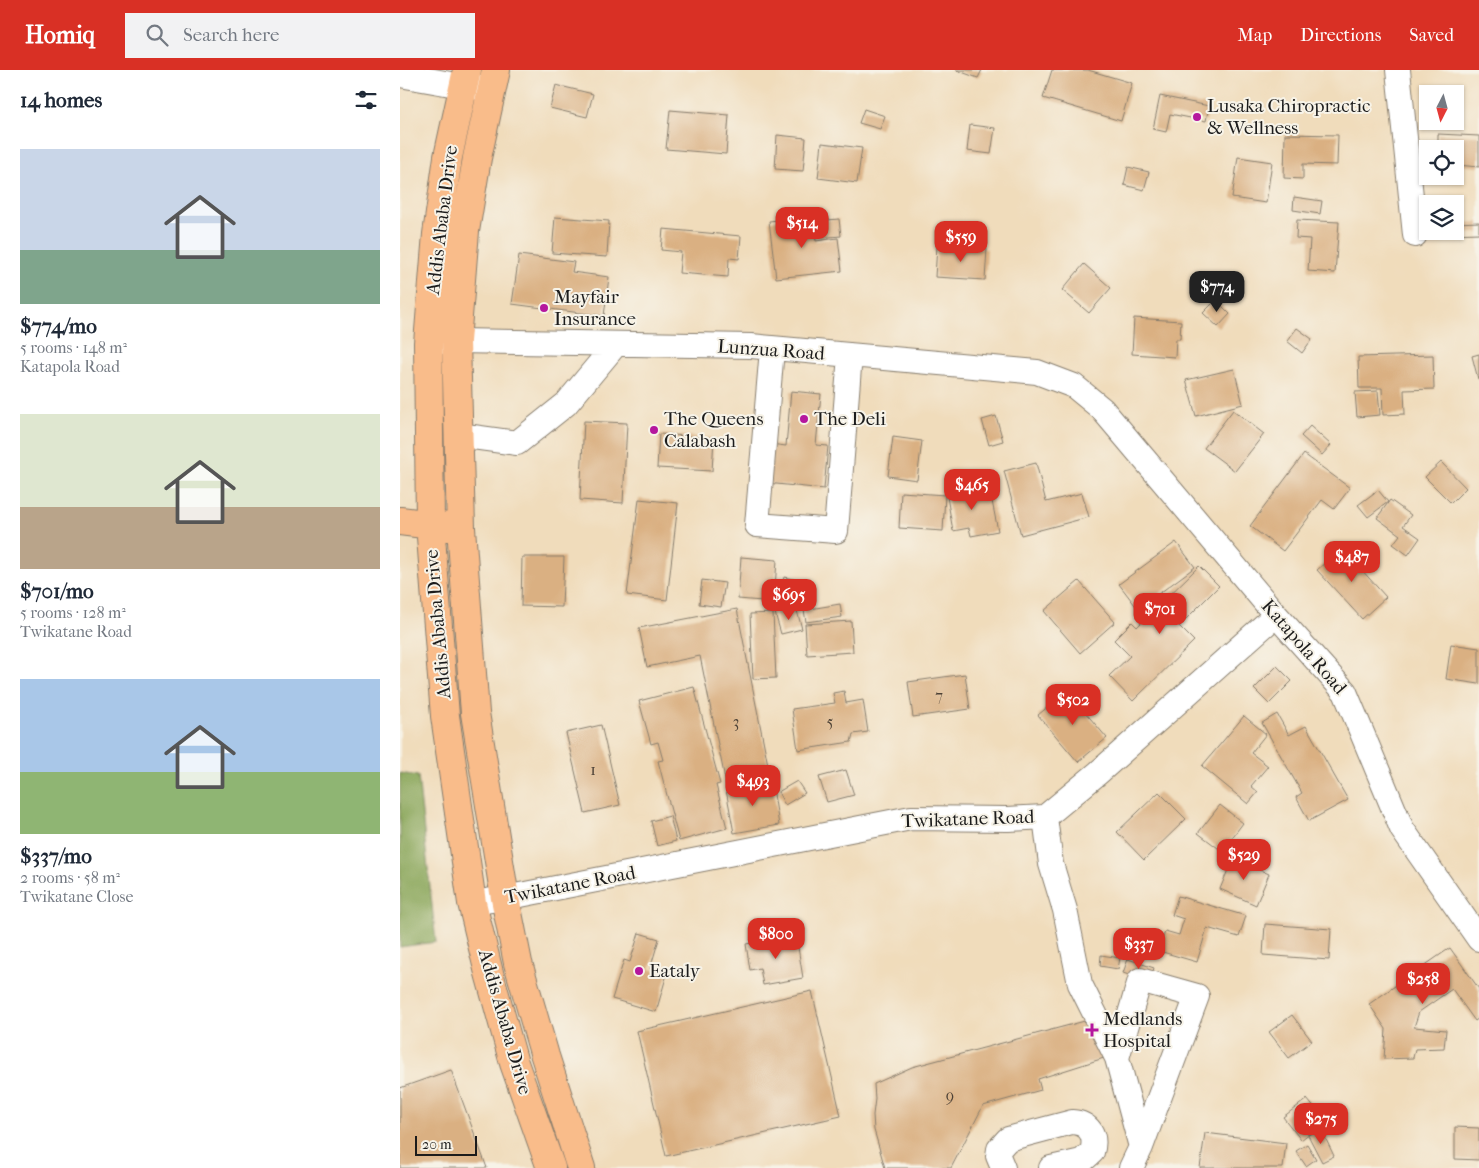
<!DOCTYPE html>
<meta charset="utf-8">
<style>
body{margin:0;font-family:"IM FELL French Canon",serif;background:#f2f2f3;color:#1f2937;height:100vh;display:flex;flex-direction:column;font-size:19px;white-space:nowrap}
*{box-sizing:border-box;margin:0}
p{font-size:16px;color:#747a83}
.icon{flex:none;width:28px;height:28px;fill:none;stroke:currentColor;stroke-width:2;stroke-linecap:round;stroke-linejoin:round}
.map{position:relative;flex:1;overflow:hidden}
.side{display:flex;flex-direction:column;background:#fff;width:400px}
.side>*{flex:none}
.needle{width:32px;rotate:186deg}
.controls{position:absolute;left:1019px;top:15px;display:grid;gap:10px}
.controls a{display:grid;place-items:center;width:45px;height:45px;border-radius:0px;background:#fff;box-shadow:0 1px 4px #0004;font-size:25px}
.scale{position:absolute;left:15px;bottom:12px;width:62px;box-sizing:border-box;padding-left:5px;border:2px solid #1c1c1c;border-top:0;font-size:14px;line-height:18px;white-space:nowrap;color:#1c1c1c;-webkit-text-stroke:4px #f7f3e8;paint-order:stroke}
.price{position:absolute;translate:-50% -42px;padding:0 11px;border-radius:10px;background:#d93025;color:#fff;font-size:16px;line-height:32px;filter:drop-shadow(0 1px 2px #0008)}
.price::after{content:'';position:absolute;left:50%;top:30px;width:15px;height:11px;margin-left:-8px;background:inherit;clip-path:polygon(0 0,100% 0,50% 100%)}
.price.on{background:#222;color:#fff}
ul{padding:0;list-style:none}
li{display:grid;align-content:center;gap:10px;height:265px;padding:0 20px}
li span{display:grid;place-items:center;height:155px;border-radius:0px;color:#555}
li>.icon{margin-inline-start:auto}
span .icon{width:90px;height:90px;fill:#fffc;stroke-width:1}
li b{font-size:21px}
h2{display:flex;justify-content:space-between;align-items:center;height:60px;padding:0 20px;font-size:21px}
header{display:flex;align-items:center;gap:30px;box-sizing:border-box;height:70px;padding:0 25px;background:#d93025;color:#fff}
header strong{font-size:24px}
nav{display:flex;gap:28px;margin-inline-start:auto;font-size:18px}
.search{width:350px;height:45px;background:#f2f2f3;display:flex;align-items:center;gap:12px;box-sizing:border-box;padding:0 18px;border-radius:0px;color:#747a83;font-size:19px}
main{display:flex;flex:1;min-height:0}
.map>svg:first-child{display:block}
.forest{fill:#87a456;stroke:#526039}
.building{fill:#dab082}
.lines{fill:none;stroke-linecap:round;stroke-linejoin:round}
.minor-casing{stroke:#867c6c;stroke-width:26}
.major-casing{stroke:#867c6c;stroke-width:30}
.minor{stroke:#fff;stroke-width:24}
.major{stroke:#f9bc8a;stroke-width:28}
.poi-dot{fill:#b5179e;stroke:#f7f3e8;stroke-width:2}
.labels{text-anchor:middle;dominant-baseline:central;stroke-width:4;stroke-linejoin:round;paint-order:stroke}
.number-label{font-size:16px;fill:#4c4136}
.poi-label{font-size:19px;fill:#1c1c1c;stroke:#f7f3e8;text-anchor:start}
.street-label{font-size:19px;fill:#1c1c1c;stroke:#f7f3e8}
</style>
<header>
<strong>Homiq</strong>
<div class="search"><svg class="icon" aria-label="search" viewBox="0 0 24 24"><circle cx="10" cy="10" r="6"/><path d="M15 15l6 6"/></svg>Search here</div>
<nav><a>Map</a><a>Directions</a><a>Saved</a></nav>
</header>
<main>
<section class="side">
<h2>14 homes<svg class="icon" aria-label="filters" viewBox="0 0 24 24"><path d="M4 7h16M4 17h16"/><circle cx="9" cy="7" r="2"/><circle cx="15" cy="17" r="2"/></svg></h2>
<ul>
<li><span style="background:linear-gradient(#c9d6e8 65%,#7fa58c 0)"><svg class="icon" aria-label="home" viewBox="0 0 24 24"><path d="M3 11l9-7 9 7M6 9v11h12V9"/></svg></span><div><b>$774/mo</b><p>5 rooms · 148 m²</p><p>Katapola Road</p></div></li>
<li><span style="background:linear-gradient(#dfe7d0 60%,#b9a48a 0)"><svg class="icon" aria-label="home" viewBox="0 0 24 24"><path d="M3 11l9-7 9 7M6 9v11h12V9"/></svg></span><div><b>$701/mo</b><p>5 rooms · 128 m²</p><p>Twikatane Road</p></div></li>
<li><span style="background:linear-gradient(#a9c7e8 60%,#8fb573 0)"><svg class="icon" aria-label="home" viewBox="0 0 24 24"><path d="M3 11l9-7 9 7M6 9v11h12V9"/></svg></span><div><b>$337/mo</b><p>2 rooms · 58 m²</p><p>Twikatane Close</p></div></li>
</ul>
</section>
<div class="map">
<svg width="1079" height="1098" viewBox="0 0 1079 1098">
<rect width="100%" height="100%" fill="#f7f3e8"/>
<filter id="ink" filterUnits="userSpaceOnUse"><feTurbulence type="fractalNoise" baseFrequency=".02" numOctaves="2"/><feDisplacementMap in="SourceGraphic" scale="10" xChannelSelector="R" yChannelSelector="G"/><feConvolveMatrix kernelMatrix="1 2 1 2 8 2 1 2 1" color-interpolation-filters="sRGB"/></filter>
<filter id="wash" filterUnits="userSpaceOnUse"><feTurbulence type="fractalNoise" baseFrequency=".0096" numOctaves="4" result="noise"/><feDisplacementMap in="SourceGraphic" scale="20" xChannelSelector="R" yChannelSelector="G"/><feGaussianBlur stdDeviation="1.12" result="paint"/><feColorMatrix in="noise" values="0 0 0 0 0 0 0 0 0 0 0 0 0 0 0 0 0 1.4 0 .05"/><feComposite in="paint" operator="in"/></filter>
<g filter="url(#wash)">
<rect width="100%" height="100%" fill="#f0dcbb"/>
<path class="forest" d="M0 703 18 706 36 872 0 877Z"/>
<g id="blocks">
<path class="building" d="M556 0H582L578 8Z
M652 0H688L732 13 721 51 643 28Z
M156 15 193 24 187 47 150 38Z
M760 26 809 36 806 51 770 44 766 62 753 59Z
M464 39 485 46 480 59 459 53Z
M270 40 329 45 326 84 266 79Z
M570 55 595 58 591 84 567 81Z
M885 64 938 65 937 95 903 94V109L884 108Z
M1038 64 1079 66V97L1057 95 1056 101H1055V79H1038Z
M377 65 406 68 403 101 375 99Z
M422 73 462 78 457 113 418 108Z
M838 87 872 92 866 133 832 128Z
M728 97 749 102 744 120 724 115Z
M894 127 922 131 920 144 893 140Z
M413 146 416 171 438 168 442 201 376 208 369 151Z
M155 147 209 151 207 187 152 183Z
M439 149 441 166 418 168 416 151Z
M897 150 939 152 935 203 908 201 910 169 896 168Z
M1079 152V163L1049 164V161H1055V153Z
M263 159 341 166 339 189 329 188 328 207 279 203 281 182 261 180Z
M537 176 587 179 585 210 535 207Z
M119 185 174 192 172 202 209 207 204 246 112 234Z
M684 194 711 218 689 243 662 220Z
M816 230 830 244 818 257 803 243Z
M734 248 781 251 780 269H776L775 287 732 284Z
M897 258 912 269 902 283 887 271Z
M1079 284V309H1078L1072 286Z
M1033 285 1034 319 1004 320 1005 344 983 345 982 318H959L958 287Z
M834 299 843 334 796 346 786 310Z
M391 321 421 324 416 375 428 376 424 419 367 413 370 374 386 376Z
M978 321 980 345 957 347 955 322Z
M833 340 864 364 835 401 804 378Z
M596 346 603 371 589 375 582 350Z
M184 351 227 353 223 433 180 430Z
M910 356 931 375 922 385 901 366Z
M259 364 314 368 312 401 257 398Z
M493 367 522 371 517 410 488 406Z
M904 384 950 418 934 439 922 430 883 481 850 456Z
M1041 392 1066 418 1051 433 1025 407Z
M636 393 646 432 682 423 689 447 621 465 604 401Z
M577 416 578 423 590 421 598 461 571 466 569 458 553 461 546 421Z
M978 420 988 432 968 447 958 435Z
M501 422 545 425 543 461 499 458Z
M239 429 278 433 267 530 227 525Z
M990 430 1011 445 1003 456 1020 468 1008 485 993 474 1000 465 977 448Z
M776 472 795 497 738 539 719 514Z
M942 478 986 527 962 549 917 500Z
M122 487H164L162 537 121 536Z
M341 487 377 490 374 532 338 529Z
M799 496 819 516 779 556 794 571 733 631 709 606 730 586 714 570 732 552 737 557Z
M384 507 402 511 397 531 379 526Z
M302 510 325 513 321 537 299 534Z
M679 511 715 552 680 583 644 541Z
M440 534 442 547 406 552 404 540Z
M396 537 402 559 381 564 375 543Z
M337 539 370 705 326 714 300 586 247 597 239 558Z
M373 543 376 608 353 609 350 544Z
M451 551 453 582 407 585 405 554Z
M1051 574 1079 578V614L1046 609Z
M877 596 892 611 869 634 854 619Z
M565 604 570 639 513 647 508 612Z
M294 617 320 714 316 715 327 758 279 771 258 691 263 690 258 672 251 674 239 631Z
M444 621 446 633 463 630 468 662 453 664 451 672 398 680 392 639 435 633 433 623Z
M667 621 707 668 678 692 638 645Z
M877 644 889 665 906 656 948 730 909 751 896 727 902 723 862 653Z
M844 646 866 664 851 683 868 696 851 716 858 722 848 734 802 696Z
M201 655 220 735 185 743 166 663Z
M446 700 454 725 427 732 419 707Z
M397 711 405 723 385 735 378 722Z
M372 712 379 755 334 763 326 720Z
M759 722 786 749 744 790 717 762Z
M820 735 843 753 822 781 798 763Z
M270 746 276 771 257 776 251 751Z
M833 788 869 804 856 835 820 819Z
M778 826 846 846 839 867 807 858 797 892 759 881 765 861 779 865 784 849 772 845Z
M865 854 931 859 929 890 863 885Z
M239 863 259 869 250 899 267 904 256 942 212 929 224 890 230 892Z
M396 865 403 908 363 915 360 898 350 900 346 874Z
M1050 878 1079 919V948L1075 951 1052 919 1019 942 1014 957 1046 960 1044 978 1015 979 1013 988 984 989 986 959 969 934Z
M701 885 720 888 718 899 700 896Z
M728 889 754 898 749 912 723 903Z
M412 921 441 1046 266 1086 237 961Z
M892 945 912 971 889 988 869 962Z
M696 948 707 987 638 1009 641 1020 583 1036 551 1098H485L474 1060 473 1045 475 1029 474 1014 512 997Z
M51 1000 87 1098H0V1018Z
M907 1029 925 1051 901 1070 883 1047Z
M1055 1057 1079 1058V1090L1055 1089Z
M921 1059 934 1086 922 1092 908 1065Z
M805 1063 886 1073 883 1098H800Z
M907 1074 916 1089 906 1096 896 1081Z"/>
</g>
</g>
<g filter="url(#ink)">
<use href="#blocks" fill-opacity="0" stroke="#867c6c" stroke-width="1"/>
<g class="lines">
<defs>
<path id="minor" d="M998 0 1015 165
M0 5 62 16 82 18
M38 272 56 271 351 276 637 302 674 316 702 339 876 545 945 622 1002 759 1079 869
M372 279 357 455 436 461 450 285
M58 365 117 373 166 334 216 274
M645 747 651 794 665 840 680 914 717 988 741 1077 731 1098
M72 833 105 828 511 748 608 749 645 747 698 703 876 545
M717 988 740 910 797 926 741 1077
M603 1098 598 1086 599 1079 608 1069 672 1052C689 1053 697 1065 692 1082L682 1091 651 1098"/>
<path id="major" d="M67 0 48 87 37 164 28 273 30 454 45 646 72 833 89 903 114 993 151 1098
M96 0 77 88 65 161 56 271 61 458 75 643 105 828 118 893 145 986 181 1098
M0 451 48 457"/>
</defs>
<use href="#minor" class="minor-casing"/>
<use href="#major" class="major-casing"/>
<use href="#minor" class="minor"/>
<use href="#major" class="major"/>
</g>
</g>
<g class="poi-dot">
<circle cx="797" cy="47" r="5"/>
<circle cx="144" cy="238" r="5"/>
<circle cx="404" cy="349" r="5"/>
<circle cx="254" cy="360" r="5"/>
<circle cx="239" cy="901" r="5"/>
<path d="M689.5 952.5h5v5h5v5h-5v5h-5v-5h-5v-5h5z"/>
</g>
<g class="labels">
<g class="number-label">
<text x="539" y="625">7</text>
<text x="336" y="651">3</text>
<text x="430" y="651">5</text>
<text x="193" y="699">1</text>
<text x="550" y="1025">9</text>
</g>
<g class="poi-label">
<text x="807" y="36">Lusaka Chiropractic<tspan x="807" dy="22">&amp; Wellness</tspan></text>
<text x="154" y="227">Mayfair<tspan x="154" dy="22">Insurance</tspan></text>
<text x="264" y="349">The Queens<tspan x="264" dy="22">Calabash</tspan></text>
<text x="414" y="349">The Deli</text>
<text x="249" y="901">Eataly</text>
<text x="703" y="949">Medlands<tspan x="703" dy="22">Hospital</tspan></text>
</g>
<g class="street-label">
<text transform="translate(42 150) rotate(-83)">Addis Ababa Drive</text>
<text transform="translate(371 280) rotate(4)">Lunzua Road</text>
<text transform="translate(38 554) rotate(-95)">Addis Ababa Drive</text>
<text transform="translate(904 577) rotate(49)">Katapola Road</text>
<text transform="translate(568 749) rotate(-2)">Twikatane Road</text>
<text transform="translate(170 815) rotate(-11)">Twikatane Road</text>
<text transform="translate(105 952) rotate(74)">Addis Ababa Drive</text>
</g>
</g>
</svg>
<div class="controls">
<a><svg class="needle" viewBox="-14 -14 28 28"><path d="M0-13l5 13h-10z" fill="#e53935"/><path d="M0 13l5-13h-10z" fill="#747a83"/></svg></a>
<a><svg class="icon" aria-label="locate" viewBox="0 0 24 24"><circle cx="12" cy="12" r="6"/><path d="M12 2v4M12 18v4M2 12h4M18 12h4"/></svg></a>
<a><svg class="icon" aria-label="layers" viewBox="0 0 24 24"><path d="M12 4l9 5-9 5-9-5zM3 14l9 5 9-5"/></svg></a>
</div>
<div class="scale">20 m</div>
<b class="price" style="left:402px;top:179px">$514</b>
<b class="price" style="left:561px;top:193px">$559</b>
<b class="price on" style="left:817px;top:243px">$774</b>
<b class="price" style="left:572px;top:441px">$465</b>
<b class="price" style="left:952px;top:513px">$487</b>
<b class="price" style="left:389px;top:551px">$695</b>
<b class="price" style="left:760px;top:565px">$701</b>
<b class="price" style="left:673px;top:656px">$502</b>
<b class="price" style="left:353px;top:737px">$493</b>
<b class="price" style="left:844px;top:811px">$529</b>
<b class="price" style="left:376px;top:890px">$800</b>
<b class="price" style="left:739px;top:900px">$337</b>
<b class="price" style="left:1023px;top:935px">$258</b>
<b class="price" style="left:921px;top:1075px">$275</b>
</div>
</main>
